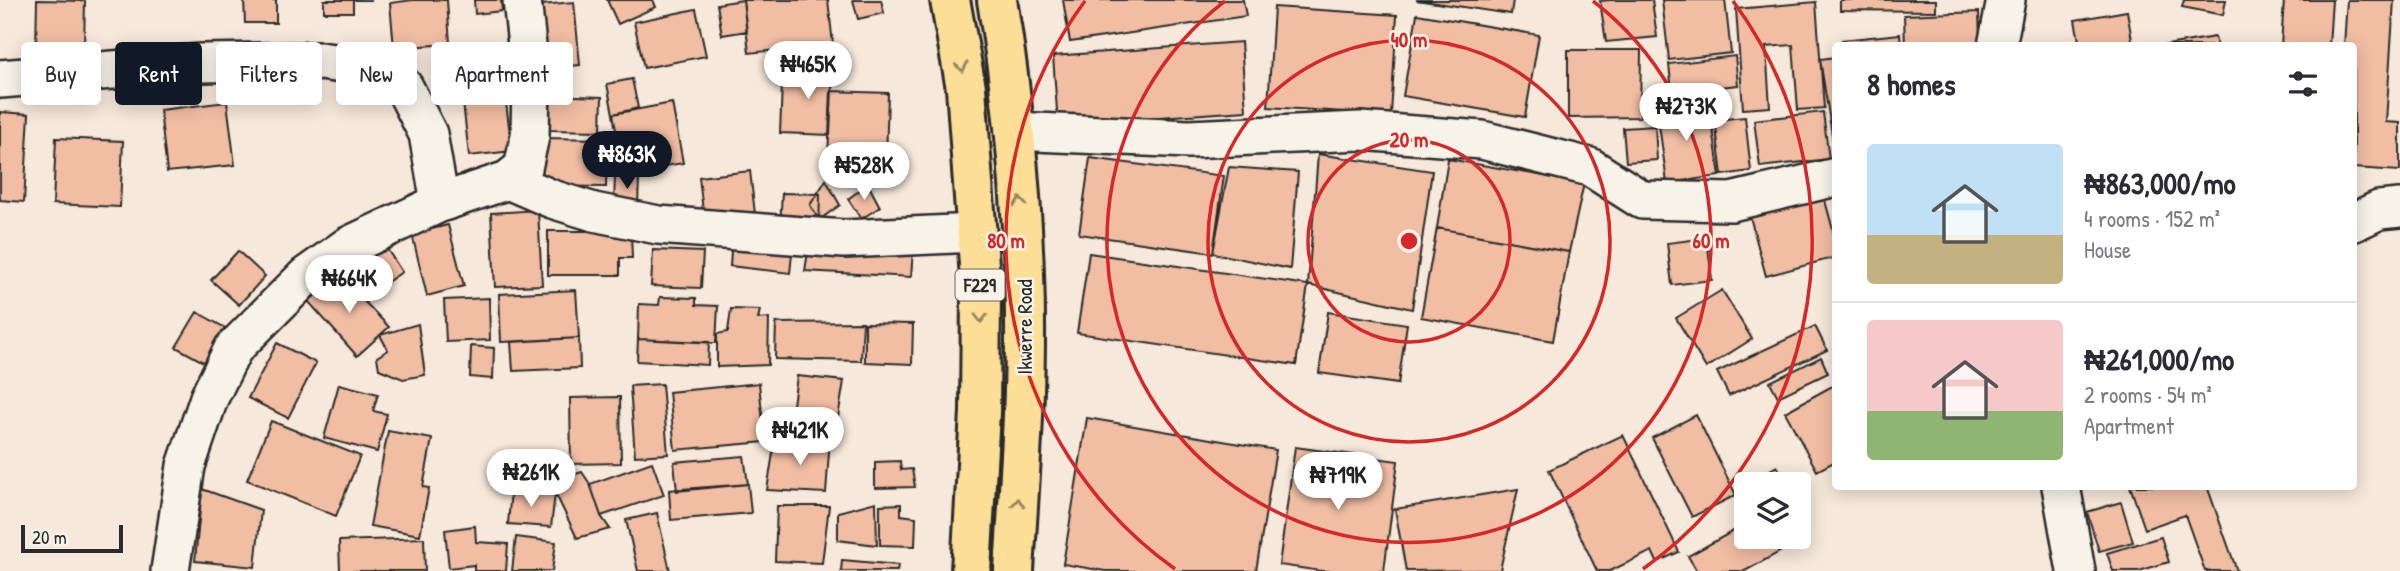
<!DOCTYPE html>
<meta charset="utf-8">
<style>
body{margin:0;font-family:"Patrick Hand",sans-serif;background:#f2f2f3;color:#2b2b33;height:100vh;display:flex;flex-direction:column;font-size:26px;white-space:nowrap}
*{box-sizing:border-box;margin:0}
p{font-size:23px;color:#7c7c81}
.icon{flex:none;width:38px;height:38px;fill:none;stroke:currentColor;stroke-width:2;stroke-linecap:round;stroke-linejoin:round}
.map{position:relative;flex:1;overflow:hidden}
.panel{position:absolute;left:1832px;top:42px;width:525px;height:448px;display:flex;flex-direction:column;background:#fff;border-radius:7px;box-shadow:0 4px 18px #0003}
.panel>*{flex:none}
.banner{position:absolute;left:21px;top:42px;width:665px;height:63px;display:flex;gap:14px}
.fabs{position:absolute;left:1734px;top:472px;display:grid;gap:14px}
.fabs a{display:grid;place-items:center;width:77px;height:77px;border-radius:7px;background:#fff;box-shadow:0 4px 18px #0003;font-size:35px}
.scale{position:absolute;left:21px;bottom:18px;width:102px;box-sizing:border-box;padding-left:7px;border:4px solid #2b2b2b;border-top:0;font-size:19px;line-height:24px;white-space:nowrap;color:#2b2b2b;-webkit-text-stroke:5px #f7f3e8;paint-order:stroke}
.price{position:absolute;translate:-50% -60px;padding:0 16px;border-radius:24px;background:#fff;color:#222;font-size:23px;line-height:46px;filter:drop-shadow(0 2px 4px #0008)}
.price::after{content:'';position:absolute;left:50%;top:42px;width:21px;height:16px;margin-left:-10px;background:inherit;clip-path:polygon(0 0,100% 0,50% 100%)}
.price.selected{background:#111827;color:#fff}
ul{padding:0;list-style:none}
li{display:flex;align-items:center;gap:21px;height:175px;padding:0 35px}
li+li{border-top:2px solid #e1e1e2}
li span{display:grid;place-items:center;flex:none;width:196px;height:140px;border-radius:7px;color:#555}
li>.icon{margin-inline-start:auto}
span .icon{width:84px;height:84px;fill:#fffc;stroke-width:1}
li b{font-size:30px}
h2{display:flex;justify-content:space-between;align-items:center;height:84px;padding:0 35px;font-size:30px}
.pill{padding:0 24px;border-radius:7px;background:#fff;box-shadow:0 4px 18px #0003;font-size:24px;line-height:63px}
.pill.selected{background:#111827;color:#fff}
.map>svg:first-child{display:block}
.building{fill:#f1bda3;stroke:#2b2b2b;stroke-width:2}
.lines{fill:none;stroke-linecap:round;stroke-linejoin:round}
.street-casing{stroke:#2b2b2b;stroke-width:42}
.primary-casing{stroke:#2b2b2b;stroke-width:44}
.street{stroke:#f7f3e8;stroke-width:37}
.primary{stroke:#fcde96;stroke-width:38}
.oneway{stroke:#948460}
.ring{fill:none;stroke:#d62828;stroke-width:3.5}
.labels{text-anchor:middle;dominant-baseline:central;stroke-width:5;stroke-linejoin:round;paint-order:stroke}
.shield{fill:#f7f3e8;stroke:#686764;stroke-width:2}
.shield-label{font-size:19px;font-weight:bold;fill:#2b2b2b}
.street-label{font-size:21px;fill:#2b2b2b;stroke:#f7f3e8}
.centre{fill:#d62828;stroke:#f7f3e8;stroke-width:3.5}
.ring-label{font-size:21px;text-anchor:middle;font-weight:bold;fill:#d62828;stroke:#f7f3e8;stroke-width:5;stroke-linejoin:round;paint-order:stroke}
</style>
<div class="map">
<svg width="2400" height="571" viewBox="0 0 2400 571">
<rect width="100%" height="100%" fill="#f6e8da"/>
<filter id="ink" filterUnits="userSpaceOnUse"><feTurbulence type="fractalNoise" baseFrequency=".0143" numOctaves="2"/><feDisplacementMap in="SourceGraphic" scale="14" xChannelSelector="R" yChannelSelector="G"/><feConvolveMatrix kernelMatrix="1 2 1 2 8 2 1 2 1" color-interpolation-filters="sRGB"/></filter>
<g filter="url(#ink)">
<path class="building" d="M37 0 85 1 84 47H36Z
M244 0H276V23H245Z
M324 0H372H353V12H324Z
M413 0H447L450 44 394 48 390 3Z
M474 0H501L502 11 475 14Z
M607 0H653L656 7 618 24Z
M743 0H828L833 44 749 53Z
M743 0 747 31 722 35 717 4Z
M853 0H881L884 13 858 19Z
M1063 0H1243L1246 16 1070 42Z
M1416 0H1513L1511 14Z
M1610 0H1652L1657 37 1606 42 1600 1Z
M1662 0H1725L1731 53 1669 60Z
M1840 0H1936V11L1840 10Z
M2184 0H2226L2223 15 2182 7Z
M2284 0H2332L2329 46H2281Z
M2347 0H2394L2386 122 2400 123V171L2354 168V46H2344Z
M574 2 580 65 547 68 541 5Z
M1816 2 1824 108 1798 110 1793 45 1766 47 1770 107 1743 109 1736 9Z
M1274 7 1397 15 1391 115 1268 107Z
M696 9 706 56 644 68 634 22Z
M2127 11 2133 46H2080L2075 20Z
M1979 12 1980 42 1905 46 1904 15Z
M1417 14 1539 35 1525 117 1403 96Z
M1900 34 1901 46H1843L1842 40Z
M2215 37 2217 46H2161Z
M1241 42 1246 111 1058 124 1053 56Z
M1568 50H1641L1640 117 1568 118Z
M1735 56 1738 85 1672 92 1669 64Z
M1836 57V154H1835L1820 59Z
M501 62 512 151 469 156 459 67Z
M792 64 833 65 830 135 780 133 782 84H791Z
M632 79 638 108 613 114 607 84Z
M831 91 888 93 886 160 828 158Z
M1668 93 1670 107 1690 105 1692 116H1701L1702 124 1712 122 1720 176 1667 183 1655 95Z
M549 95 602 97 601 131 548 130Z
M227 102 235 165 167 172 160 110Z
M672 103 683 163 624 173 613 114Z
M0 112 29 114 24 202 0 200Z
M1823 112 1829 159 1760 167 1754 120Z
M1745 117 1751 171 1722 175 1715 120Z
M1655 126 1657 160 1626 162 1623 128Z
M56 138 123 141 120 207 53 204Z
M538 138 607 139 606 187 537 186Z
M1318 154 1432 171 1412 309 1308 285Z
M1090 158 1224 176 1213 253 1079 234Z
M1448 159 1584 183 1569 252 1437 228Z
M1229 167 1298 172 1290 269 1213 253Z
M750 171 755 214 704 220 699 177Z
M615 176 639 177 638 206 614 205Z
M826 180 840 205 819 220 810 205Z
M868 184 880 207 861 219 848 199Z
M782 193 820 194 819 228 780 226Z
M1823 193 1836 241V257L1766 276 1749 213Z
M538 210 542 285 495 287 491 213Z
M448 225 464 286 427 296 412 234Z
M1437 228 1569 252 1553 341 1421 317Z
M548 231H631L632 258H620V275H548Z
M732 238 793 245 790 273 730 266Z
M1707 238 1712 280 1672 285 1667 243Z
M809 245 913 250 911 277 805 271Z
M385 246 402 272 362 299 344 273Z
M653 250 703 252 701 288 651 286Z
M238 251 265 276 239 305 211 280Z
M1089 253 1308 285 1296 365 1077 333Z
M344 273 362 299 389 327 357 356 308 301Z
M576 290 579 338 501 342 499 294Z
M1722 290 1752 339 1706 368 1676 318Z
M660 297 696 298V305L718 306 716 343 638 339 639 304 659 305Z
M489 298 490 340 446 342 444 300Z
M731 309 760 310 758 319 769 318 768 365 717 367V334L728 332Z
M197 312 227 329 207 364 176 347Z
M1328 312 1407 324 1398 384 1319 373Z
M863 322 861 361 775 359 776 323Z
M865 323 913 324 912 364 865 362Z
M418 324 425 375 403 379 379 369 377 357 388 350 380 335Z
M1815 326 1827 350 1729 396 1717 372Z
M579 338 580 368 513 371 511 342Z
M638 339 709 342 708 365 637 361Z
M277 343 316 363 288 418 248 398Z
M471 346 494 348 493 379 470 377Z
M1821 357 1828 373 1778 397 1770 382Z
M797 376 844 381 838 418 792 412Z
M759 383 765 442 675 450 669 392Z
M339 384 378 394 373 411 387 414 377 452 324 438Z
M662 384 668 454 635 456 630 386Z
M1836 384V461L1817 471 1785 412Z
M620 397 621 463 571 464 570 398Z
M1696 415 1736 495 1692 517 1652 438Z
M1087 418 1276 450 1256 571H1105L1063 564Z
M271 421 360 456 336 516 247 480Z
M388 431 432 439 423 487 429 488 420 535 370 526Z
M1623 435 1679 552 1657 562 1652 551 1610 571H1597L1549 470Z
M830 438 826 493 767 490 774 447Z
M1295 447 1398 461 1384 571H1321L1279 565Z
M744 456 748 484 677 491 674 462Z
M900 461 901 470 912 469 915 487 875 488V462Z
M652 462 664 495 601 516 590 484Z
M1777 466 1788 485H1748L1747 483Z
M582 472 590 484 601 516 610 529 577 538 550 482Z
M748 484 751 513 671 520 669 490Z
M2130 486H2207L2237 571H2205L2185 515 2145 529Z
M202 489 261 510 255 567 195 561Z
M1518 489 1500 570 1406 571 1395 509Z
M511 490 555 494 551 527 508 524Z
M876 502 877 545 838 540V512Z
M2121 502 2133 542 2099 551 2087 512Z
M901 504V515L916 517 915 546 880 545V505Z
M777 506H829L822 563 775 561Z
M657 513 670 571H638L626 520Z
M1746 524V537H1797L1794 544 1745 571H1697L1688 556Z
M475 526 476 542 508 544 506 571H474V565L449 568 445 530Z
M516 537 556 542 552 571H512Z
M2161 537 2169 562 2139 571H2113L2107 553Z
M424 538 425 571H340L339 541Z
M842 560 898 565 897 571H841Z"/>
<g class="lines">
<defs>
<path id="street" d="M1997 46 2006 0
M0 79 201 63 320 61 378 69 404 87 428 134 440 203
M1014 131 1189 139 1360 131 1482 140 1590 167 1642 200 1731 202 1836 177
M508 180 552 199 594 212 658 225 844 239 976 233
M2354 222 2379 210 2400 208
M2061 486 2076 571
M170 571 186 466 209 398 233 349 306 276 348 246 440 203 508 180 523 168 530 136 531 81 522 0"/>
<path id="primary" d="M950 0 966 88 981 292 980 412 971 571
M997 0C1012 91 1021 182 1024 274 1028 373 1020 472 1014 571"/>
</defs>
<use href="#street" class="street-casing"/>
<use href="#primary" class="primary-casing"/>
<use href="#street" class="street"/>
<use href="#primary" class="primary"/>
</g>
<defs><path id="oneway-chevron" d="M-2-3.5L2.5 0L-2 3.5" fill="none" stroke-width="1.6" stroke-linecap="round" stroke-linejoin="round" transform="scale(1.75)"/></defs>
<g class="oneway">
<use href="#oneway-chevron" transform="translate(962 67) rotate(79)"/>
<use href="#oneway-chevron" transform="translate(1020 202) rotate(-94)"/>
<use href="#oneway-chevron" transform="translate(981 318) rotate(90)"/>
<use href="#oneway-chevron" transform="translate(1018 503) rotate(-86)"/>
</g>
</g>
<g class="ring">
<circle cx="1409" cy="241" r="101"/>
<circle cx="1409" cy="241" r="201"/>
<path d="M1593 1A302 302 0 1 1 1225 1"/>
<path d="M1175 569A403 403 0 0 1 1085 1M1733 1A403 403 0 0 1 1643 569"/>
</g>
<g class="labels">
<rect class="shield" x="955.5" y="269.5" width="49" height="31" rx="5"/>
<g class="shield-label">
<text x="980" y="285">F229</text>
</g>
<g class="street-label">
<text transform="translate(1024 327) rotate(-90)">Ikwerre Road</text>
</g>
</g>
<circle cx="1409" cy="241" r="10" class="centre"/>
<g class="ring-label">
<text x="1409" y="47">40 m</text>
<text x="1409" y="147">20 m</text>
<text x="1711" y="248">60 m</text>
<text x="1006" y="248">80 m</text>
</g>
</svg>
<div class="fabs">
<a><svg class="icon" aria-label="layers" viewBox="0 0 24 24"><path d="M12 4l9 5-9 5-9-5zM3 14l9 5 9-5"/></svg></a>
</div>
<div class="scale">20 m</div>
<b class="price" style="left:808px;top:101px">₦465K</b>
<b class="price" style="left:1686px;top:143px">₦273K</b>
<b class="price selected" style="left:627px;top:191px">₦863K</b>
<b class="price" style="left:864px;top:202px">₦528K</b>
<b class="price" style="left:349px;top:315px">₦664K</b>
<b class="price" style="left:800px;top:467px">₦421K</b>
<b class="price" style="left:531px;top:509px">₦261K</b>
<b class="price" style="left:1338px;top:512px">₦719K</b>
<div class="banner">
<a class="pill">Buy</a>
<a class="pill selected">Rent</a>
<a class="pill">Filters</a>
<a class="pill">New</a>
<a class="pill">Apartment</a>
</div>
<section class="panel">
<h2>8 homes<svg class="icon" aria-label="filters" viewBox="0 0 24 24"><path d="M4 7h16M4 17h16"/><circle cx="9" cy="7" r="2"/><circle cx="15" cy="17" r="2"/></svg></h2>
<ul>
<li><span style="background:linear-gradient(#bfe0f5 65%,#c2b280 0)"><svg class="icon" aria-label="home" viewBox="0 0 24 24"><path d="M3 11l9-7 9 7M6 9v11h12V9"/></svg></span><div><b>₦863,000/mo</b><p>4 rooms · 152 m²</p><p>House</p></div></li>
<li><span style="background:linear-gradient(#f6c9c9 65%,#8fb573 0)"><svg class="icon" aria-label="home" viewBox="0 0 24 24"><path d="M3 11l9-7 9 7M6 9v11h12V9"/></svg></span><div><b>₦261,000/mo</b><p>2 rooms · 54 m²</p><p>Apartment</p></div></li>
</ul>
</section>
</div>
